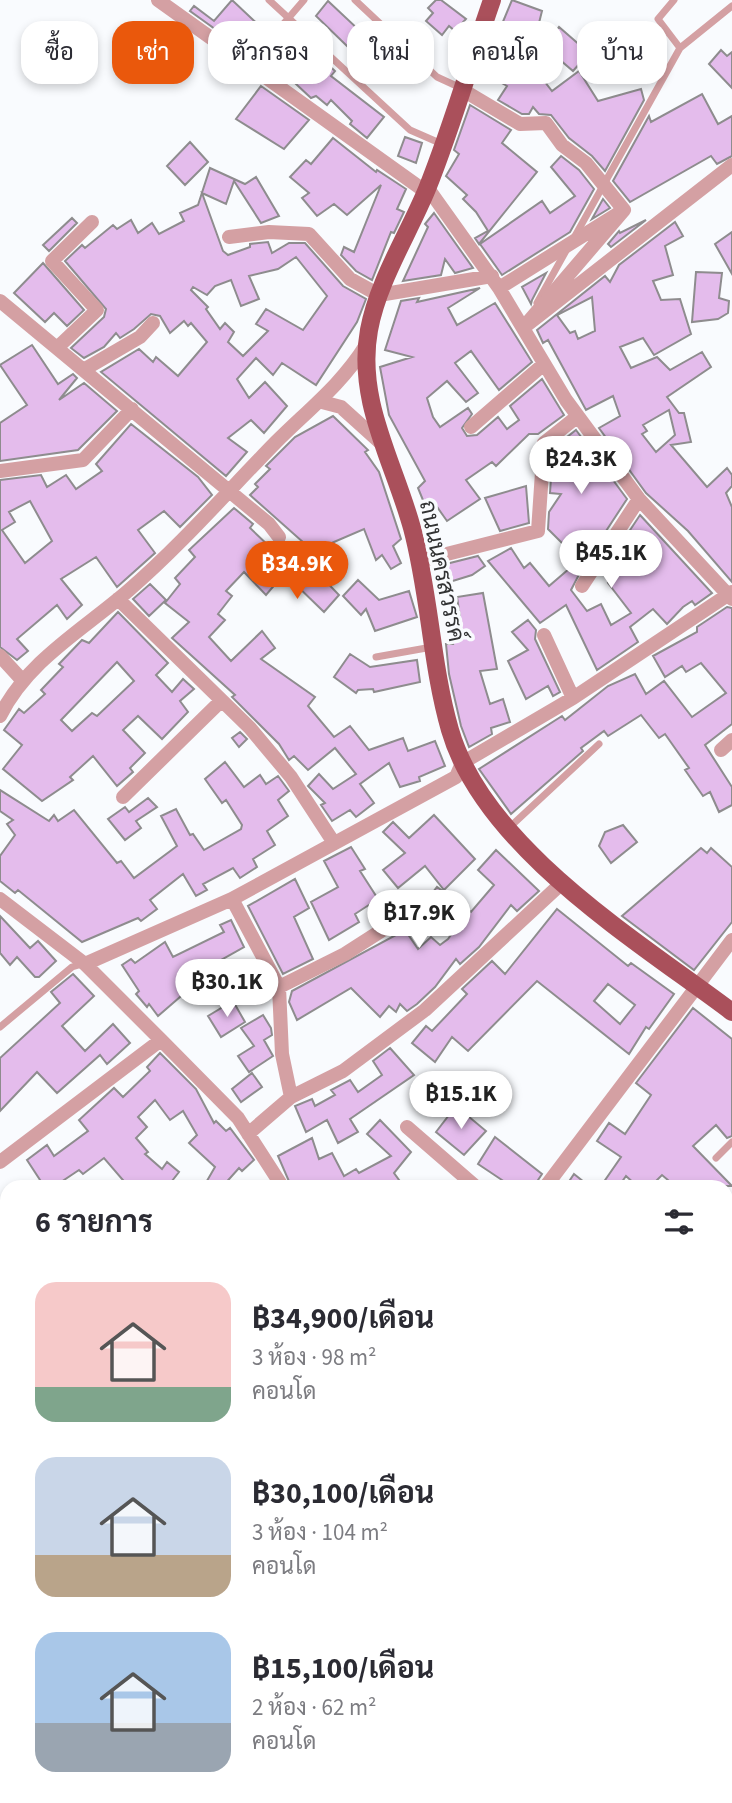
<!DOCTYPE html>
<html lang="th">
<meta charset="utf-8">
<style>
body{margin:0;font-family:"Source Sans 3",Sarabun,sans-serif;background:#f7f7f7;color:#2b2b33;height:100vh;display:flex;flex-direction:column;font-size:26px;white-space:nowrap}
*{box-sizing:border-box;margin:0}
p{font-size:23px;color:#7c7c81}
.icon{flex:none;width:38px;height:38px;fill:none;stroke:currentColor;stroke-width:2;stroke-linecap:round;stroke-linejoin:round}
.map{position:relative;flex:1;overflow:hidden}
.side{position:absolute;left:0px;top:1180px;width:733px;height:625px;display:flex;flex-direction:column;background:#fff;border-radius:21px 21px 0 0;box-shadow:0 4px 10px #0003}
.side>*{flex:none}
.top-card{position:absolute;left:21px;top:21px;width:691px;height:63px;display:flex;gap:14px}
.price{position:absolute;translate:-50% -60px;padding:0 16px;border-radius:24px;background:#fff;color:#222;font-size:23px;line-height:46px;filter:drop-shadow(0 2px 4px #0008)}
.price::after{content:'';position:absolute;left:50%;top:42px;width:21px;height:16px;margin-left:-10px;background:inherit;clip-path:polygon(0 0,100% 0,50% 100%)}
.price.on{background:#ea580c;color:#fff}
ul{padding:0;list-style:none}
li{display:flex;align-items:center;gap:21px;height:175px;padding:0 35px}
li span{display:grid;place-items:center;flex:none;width:196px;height:140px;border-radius:21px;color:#555}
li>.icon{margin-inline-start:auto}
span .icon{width:84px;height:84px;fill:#fffc;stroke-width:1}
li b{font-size:30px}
h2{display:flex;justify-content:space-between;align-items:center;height:84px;padding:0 35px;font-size:30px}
.chip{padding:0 24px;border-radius:21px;background:#fff;box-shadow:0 4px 10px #0003;font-size:24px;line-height:63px}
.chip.on{background:#ea580c;color:#fff}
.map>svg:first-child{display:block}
.building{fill:#e4bcec;stroke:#8e8c8e;stroke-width:2;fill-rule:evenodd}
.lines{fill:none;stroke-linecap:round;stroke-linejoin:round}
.lane{stroke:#d4a0a3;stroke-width:7}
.street{stroke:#d4a0a3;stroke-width:14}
.primary{stroke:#aa505b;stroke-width:18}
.labels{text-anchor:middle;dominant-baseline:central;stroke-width:7;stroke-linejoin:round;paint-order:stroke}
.street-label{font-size:23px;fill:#323334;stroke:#f9fbfe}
</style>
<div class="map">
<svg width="732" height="1803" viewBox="0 0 732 1803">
<rect width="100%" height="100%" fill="#f9fbfe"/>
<path class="building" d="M232 0 267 33 247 52 190 11 194 6 214 21Z
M436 0H441L466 19 455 31 449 26 442 35 426 21 433 13 428 8Z
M512 0 542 11 529 63 559 27 589 53 573 71 553 54 538 73 552 91 579 71 598 101 641 89 644 100 605 171 592 156 569 138 551 115 539 114 533 107 529 114H522L498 100 507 86 484 73 492 59 488 56 497 44 504 49 517 31 502 24Z
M328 1 360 31 347 46 316 16Z
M291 29 335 71 331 76 384 117 367 138 350 124 352 121 331 100 327 105 316 96 311 98 265 55Z
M618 39 628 54 615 64 604 51Z
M721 50 727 56 732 52V88L709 64Z
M261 86 309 120 284 149 236 119Z
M702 94 718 124 732 116V156L717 164 711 156 630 202 613 181 649 116 651 122Z
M470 105 511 130 502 143 537 172 479 244 475 238 488 231 476 212 463 199 467 195 446 176 459 154 454 150Z
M405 137 422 143 416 163 398 156Z
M333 138 376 172 377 170 406 189 397 209 404 212 394 233 391 232 372 280 356 271 341 255 344 247 354 252 381 185 347 215 334 204 317 216 302 198 309 193 290 177 306 160 311 164Z
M190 142 208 162 185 185 167 166Z
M561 156 579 170 594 189 570 232 502 275 480 244 542 201 550 213 575 196 551 167Z
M210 168 245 184 256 177 279 216 261 223 234 181 226 204 202 193 223 251 228 255 250 247V244L268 242 272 253 289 243H305L343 286 366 299 357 322 316 385 282 363 273 375 256 358 237 379 249 398 265 382 287 406 264 433 251 420 228 438 247 452 226 476 101 372 139 349 153 362 156 357 178 376 207 342 191 323 188 326 184 321 170 333 160 316 151 314 134 329 120 338 116 333 104 347 84 358 71 348 104 317 106 309 65 261 82 245 85 248 113 225 117 229 131 220 138 233 152 223 159 234 184 221 180 213 198 205ZM296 257 327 296 303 330 266 309 256 324 268 331 243 356 228 342 234 332 225 323 220 329 206 309 208 307 191 290 193 287 207 295 215 286 231 280 241 306 259 299 249 276 278 269Z
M603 199 610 208 592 219Z
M434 213 473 268 455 273 445 259 441 275 403 281 428 227 425 224Z
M72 218 77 223 49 251 43 245Z
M646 220 611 247 608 244 619 231 620 233Z
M675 222 683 236 665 246 673 275 653 281 661 300 680 299 691 334 654 355 643 338 620 347 631 368 657 357 670 370 702 352 711 367 667 397 679 413H684L691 442 671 445 707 487 727 468 732 475V486L726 493 732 507V582L688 531 646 493 599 428 620 416 613 396 586 410 548 340 543 343 537 330 605 276 610 282 619 265ZM592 297 595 331 578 339 575 331 570 333 557 315ZM669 410 675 435 656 452 642 434 647 431 643 425Z
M732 232V274L715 244Z
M43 263 84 310 67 326 54 313 45 322 14 293Z
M696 272 722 273 719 298 729 301 728 313 718 319 692 322Z
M546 273 532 300 531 304 522 287Z
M480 288 448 308 457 325 495 303 532 362 499 390 471 351 455 363 478 393 466 402 447 381 427 398 433 417 440 427 468 408 472 414 462 428 467 436 477 435 498 417 507 429 519 420 510 406 542 379 564 415 538 434H529L496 466 492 462 466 480 480 499 447 521 435 504 427 510 418 488 425 481 389 415 380 367 412 357 385 350 401 301 419 298 417 302Z
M32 345 58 384 73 374 77 378 59 400 84 383 117 411 78 450 0 461V423L27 405 0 365Z
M333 416 368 450 365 452 379 472 401 539 393 546 401 563 391 569 382 555 376 560 364 529 327 545 332 551 313 568 339 595 324 612 289 578 283 575 266 595 244 572 226 591 232 596 218 614 225 620 209 637 231 661 262 631 275 648 261 659 315 697 308 706 334 737 350 726 369 750 403 738 408 751 435 741 445 766 419 777 420 781 400 787 389 763 360 784 374 803 356 817 350 810 332 821 321 805 325 803 308 786 319 774 333 789 356 774 335 748 308 770 294 756 289 760 279 744 232 697 235 695 172 638 189 622 165 603 180 584 175 578 195 557 189 550 234 508 253 524 250 528 270 547 260 557 274 571 304 543 250 495 258 487 255 484 270 469 266 466 295 437Z
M131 424 198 477 212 495 180 527 164 511 138 530 155 553 117 587 96 557 61 579 82 605 67 619 57 605 17 639 28 651 17 660 0 647V480L41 475 47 487 66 475 76 489 102 471 96 464ZM30 501 52 541 25 563 2 530 15 522 9 512Z
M576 430 627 499 589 557 580 545 570 551 548 529 549 512 561 494 550 493 553 448Z
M526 486 529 523 500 531 485 498Z
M640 515 712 593 695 605 692 601 683 607 667 624 653 609 630 627 638 642 597 670 566 605 540 623 488 561 511 548 524 568 530 563 549 586 570 568 564 563 576 548 584 565 571 590 587 611 601 604 611 625 631 613 608 583 616 576 607 565Z
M478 556 485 566 472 575 443 584 438 566Z
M358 580 379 600 409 591 417 617 375 631 366 609 361 615 343 596Z
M150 584 166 600 149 616 133 599Z
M483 593 497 669 480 671 490 704 503 699 510 722 491 728 492 734 469 747 461 726 449 674 446 644H453L447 619 460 617 457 597Z
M727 607 732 608V724L705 745 732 787V805L719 812 710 792 703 796 685 770 689 768 665 734 659 738 641 715 608 736 604 731 581 748 583 751 511 814 479 769 562 716 565 720 608 686 635 674 646 694 664 681 692 717 726 693 701 663 686 672 682 666 665 677 653 656 697 632V627Z
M118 612 168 663 156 675 172 692 183 679 194 689 180 701 188 712 162 739 138 716 123 730 145 753 130 768 133 772 117 786 93 756 70 777 73 780 42 801 3 769 22 745 4 730 19 709 24 713 45 694 41 690 63 667 59 664 82 640 89 643ZM117 662 134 681 97 716 92 713 72 731 61 720Z
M528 620 536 630 535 639 560 692 553 696 548 686 526 699 508 661 528 650 512 632Z
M350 654 370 667 417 660 420 682 374 692 373 689 358 690 356 693 334 677Z
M240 732 247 739 239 747 232 738Z
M225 762 244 787 260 775 266 784 278 776 289 791 278 800 288 816 267 831 275 845 253 859 257 867 240 878 233 868 203 884 207 890 196 896 183 874 150 900 157 909 141 921 138 918 82 942 18 890 15 893 0 881V856L15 835 7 824 13 820 0 811V790L49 821 54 815 58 821 74 810 117 863 121 861 134 878 177 846 161 816 176 809 190 835 193 834 204 850 241 829 242 825 226 800 222 803 205 779Z
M148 798 157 807 136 821 141 828 125 840 108 819 125 807 129 812Z
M434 815 475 859 444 890 425 866 398 888 383 870 405 853 383 832 393 822 409 838Z
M623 825 637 842 611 863 599 846 605 832Z
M351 847 365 869 360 871 378 899 355 914 359 922 329 940 311 902 338 887 324 861Z
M701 848 707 853 711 848 732 867V922L694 970 622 916Z
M496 850 539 891 517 911 511 905 479 947 460 964 456 959 435 987 417 1004 407 1011 400 1004 396 1012 389 1006 380 1017 351 988 297 1020 289 1002 292 991 405 930 418 949 431 937 440 945 448 939 458 925 427 900 437 887 471 912 494 885 478 870Z
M295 879 309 908 294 917 313 959 283 974 248 906Z
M557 909 628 966 631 963 674 994 649 1029 646 1027 629 1054 537 981 468 1051 452 1037 435 1062 412 1043 426 1026 432 1031 467 994 462 989 492 961 505 974ZM608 984 635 1005 620 1024 594 1001Z
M0 916 30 948 38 941 56 961 39 977H35L17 957 10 965 0 953Z
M231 920 244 947 191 977 195 984 158 1016 149 1004 147 1007 136 994 139 991 122 965 131 959 135 963 165 942 173 957 224 932 220 925Z
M73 974 94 996 62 1026 85 1051 113 1024 130 1043 107 1064 100 1055 57 1093 37 1072 0 1111V1058L60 1003 51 992Z
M233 1001 245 1022 221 1037 208 1016Z
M693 1008 732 1039V1136L727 1138 716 1125 693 1146 732 1186H675L662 1175 651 1186H637L626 1176 619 1186H601L621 1157 597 1141 609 1123 625 1134 651 1095 636 1083Z
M263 1015 271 1028 272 1035 264 1040 273 1056 249 1072 238 1056 254 1046 241 1028Z
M390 1048 414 1075 350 1119 358 1132 338 1143 327 1120 306 1132 295 1106 312 1099 315 1106 335 1095 331 1090 350 1080 358 1092 382 1075 373 1061Z
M160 1053 196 1089 214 1123 216 1121 226 1131 230 1128 254 1160 242 1171 239 1168 223 1186H204L215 1167 189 1143 197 1135 183 1111 170 1120 155 1100 138 1117 147 1127 136 1138 148 1152 145 1154 162 1169 167 1162 179 1172 168 1186H128L104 1158 83 1174 79 1170 55 1186H44L27 1160 47 1145 54 1156 88 1131 79 1120 114 1088 123 1097 150 1071 147 1067Z
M252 1073 262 1087 241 1102 232 1089Z
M456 1106 486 1131 464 1155 436 1132Z
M380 1120 411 1152 394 1173 399 1180 388 1186H291L278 1156 312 1138 319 1159 332 1153 344 1176 356 1169 359 1173 391 1156 367 1134Z
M495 1137 542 1174 534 1186H511L478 1164Z
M574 1174 589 1186H566Z"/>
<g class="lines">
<path class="lane" d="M269 0 410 130 442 144
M355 0 437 77 461 88
M680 48 732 6
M248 65 304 0
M575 236 680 48 658 19 674 0
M537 303 567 249
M376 657 432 647
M510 827 599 744
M0 1027 72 967 82 964
M716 1158 732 1142
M726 1326 732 1331
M726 1544 732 1550"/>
<path class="street" d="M158 0 426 192
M461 89 520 124 546 123 562 145 586 163 624 210
M427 187 499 288 566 400 639 499 732 599
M229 237 269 232 309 234 350 279 379 295 492 276
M499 288 624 210 523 328 732 165
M0 301 269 524 279 537
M58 347 97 310 52 261 92 222
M85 369 140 337 153 323
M322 402 341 407 382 444
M471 427 544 364
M0 471 83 460 132 409
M419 561 538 531 544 443 578 416
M582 586 639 499
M118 599 250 728 291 777 334 843
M544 635 573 698
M0 656 23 681
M0 716C28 660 83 630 129 590 182 544 227 492 276 442 308 410 342 384 366 345
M721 750 732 740
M123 797 221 701
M0 899 85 964 161 1040 238 1118 282 1186
M232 899 279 987 282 1054 291 1097 248 1134
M85 964 232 899 456 777 462 763 573 698 732 592
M279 987 345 954 398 920
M291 1097 343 1071 425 1010 563 882
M407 1127 475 1186
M0 1162 161 1040
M546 1186 732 940
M726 1301 732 1296
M0 1328 7 1332
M726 1475 732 1480
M0 1496 7 1494
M0 1628 7 1626
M726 1642 732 1636
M726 1671 732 1676
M81 1797 83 1803
M244 1797 250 1803
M509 1797 511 1803
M98 1803 106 1797"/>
<path class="primary" d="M492 0C470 63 452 127 427 189 408 235 378 281 369 330 356 401 394 462 412 528 430 595 431 664 450 730 484 848 638 941 732 1012"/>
</g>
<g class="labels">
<g class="street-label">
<text transform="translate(442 571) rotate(78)">ถนนนครสวรรค์</text>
</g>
</g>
</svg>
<b class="price" style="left:581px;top:496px">฿24.3K</b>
<b class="price" style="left:611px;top:590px">฿45.1K</b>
<b class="price on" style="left:297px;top:601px">฿34.9K</b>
<b class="price" style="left:419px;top:950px">฿17.9K</b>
<b class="price" style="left:227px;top:1019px">฿30.1K</b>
<b class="price" style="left:461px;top:1131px">฿15.1K</b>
<div class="top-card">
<a class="chip">ซื้อ</a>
<a class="chip on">เช่า</a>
<a class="chip">ตัวกรอง</a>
<a class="chip">ใหม่</a>
<a class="chip">คอนโด</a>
<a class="chip">บ้าน</a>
</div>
<section class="side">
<h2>6 รายการ<svg class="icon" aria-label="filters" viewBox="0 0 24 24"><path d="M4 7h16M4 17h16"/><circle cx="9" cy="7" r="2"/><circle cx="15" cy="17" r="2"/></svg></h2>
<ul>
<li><span style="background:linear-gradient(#f6c9c9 75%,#7fa58c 0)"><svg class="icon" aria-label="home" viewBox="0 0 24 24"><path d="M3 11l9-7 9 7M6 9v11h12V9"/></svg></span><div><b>฿34,900/เดือน</b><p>3 ห้อง · 98 m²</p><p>คอนโด</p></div></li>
<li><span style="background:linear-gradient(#c9d6e8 70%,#b9a48a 0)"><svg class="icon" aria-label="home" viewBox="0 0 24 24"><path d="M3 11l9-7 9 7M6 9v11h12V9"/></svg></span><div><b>฿30,100/เดือน</b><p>3 ห้อง · 104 m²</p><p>คอนโด</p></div></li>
<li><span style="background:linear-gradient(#a9c7e8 65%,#9aa5b1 0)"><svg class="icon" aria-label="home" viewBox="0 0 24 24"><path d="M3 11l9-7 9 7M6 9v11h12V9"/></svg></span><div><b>฿15,100/เดือน</b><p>2 ห้อง · 62 m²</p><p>คอนโด</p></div></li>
</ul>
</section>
</div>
